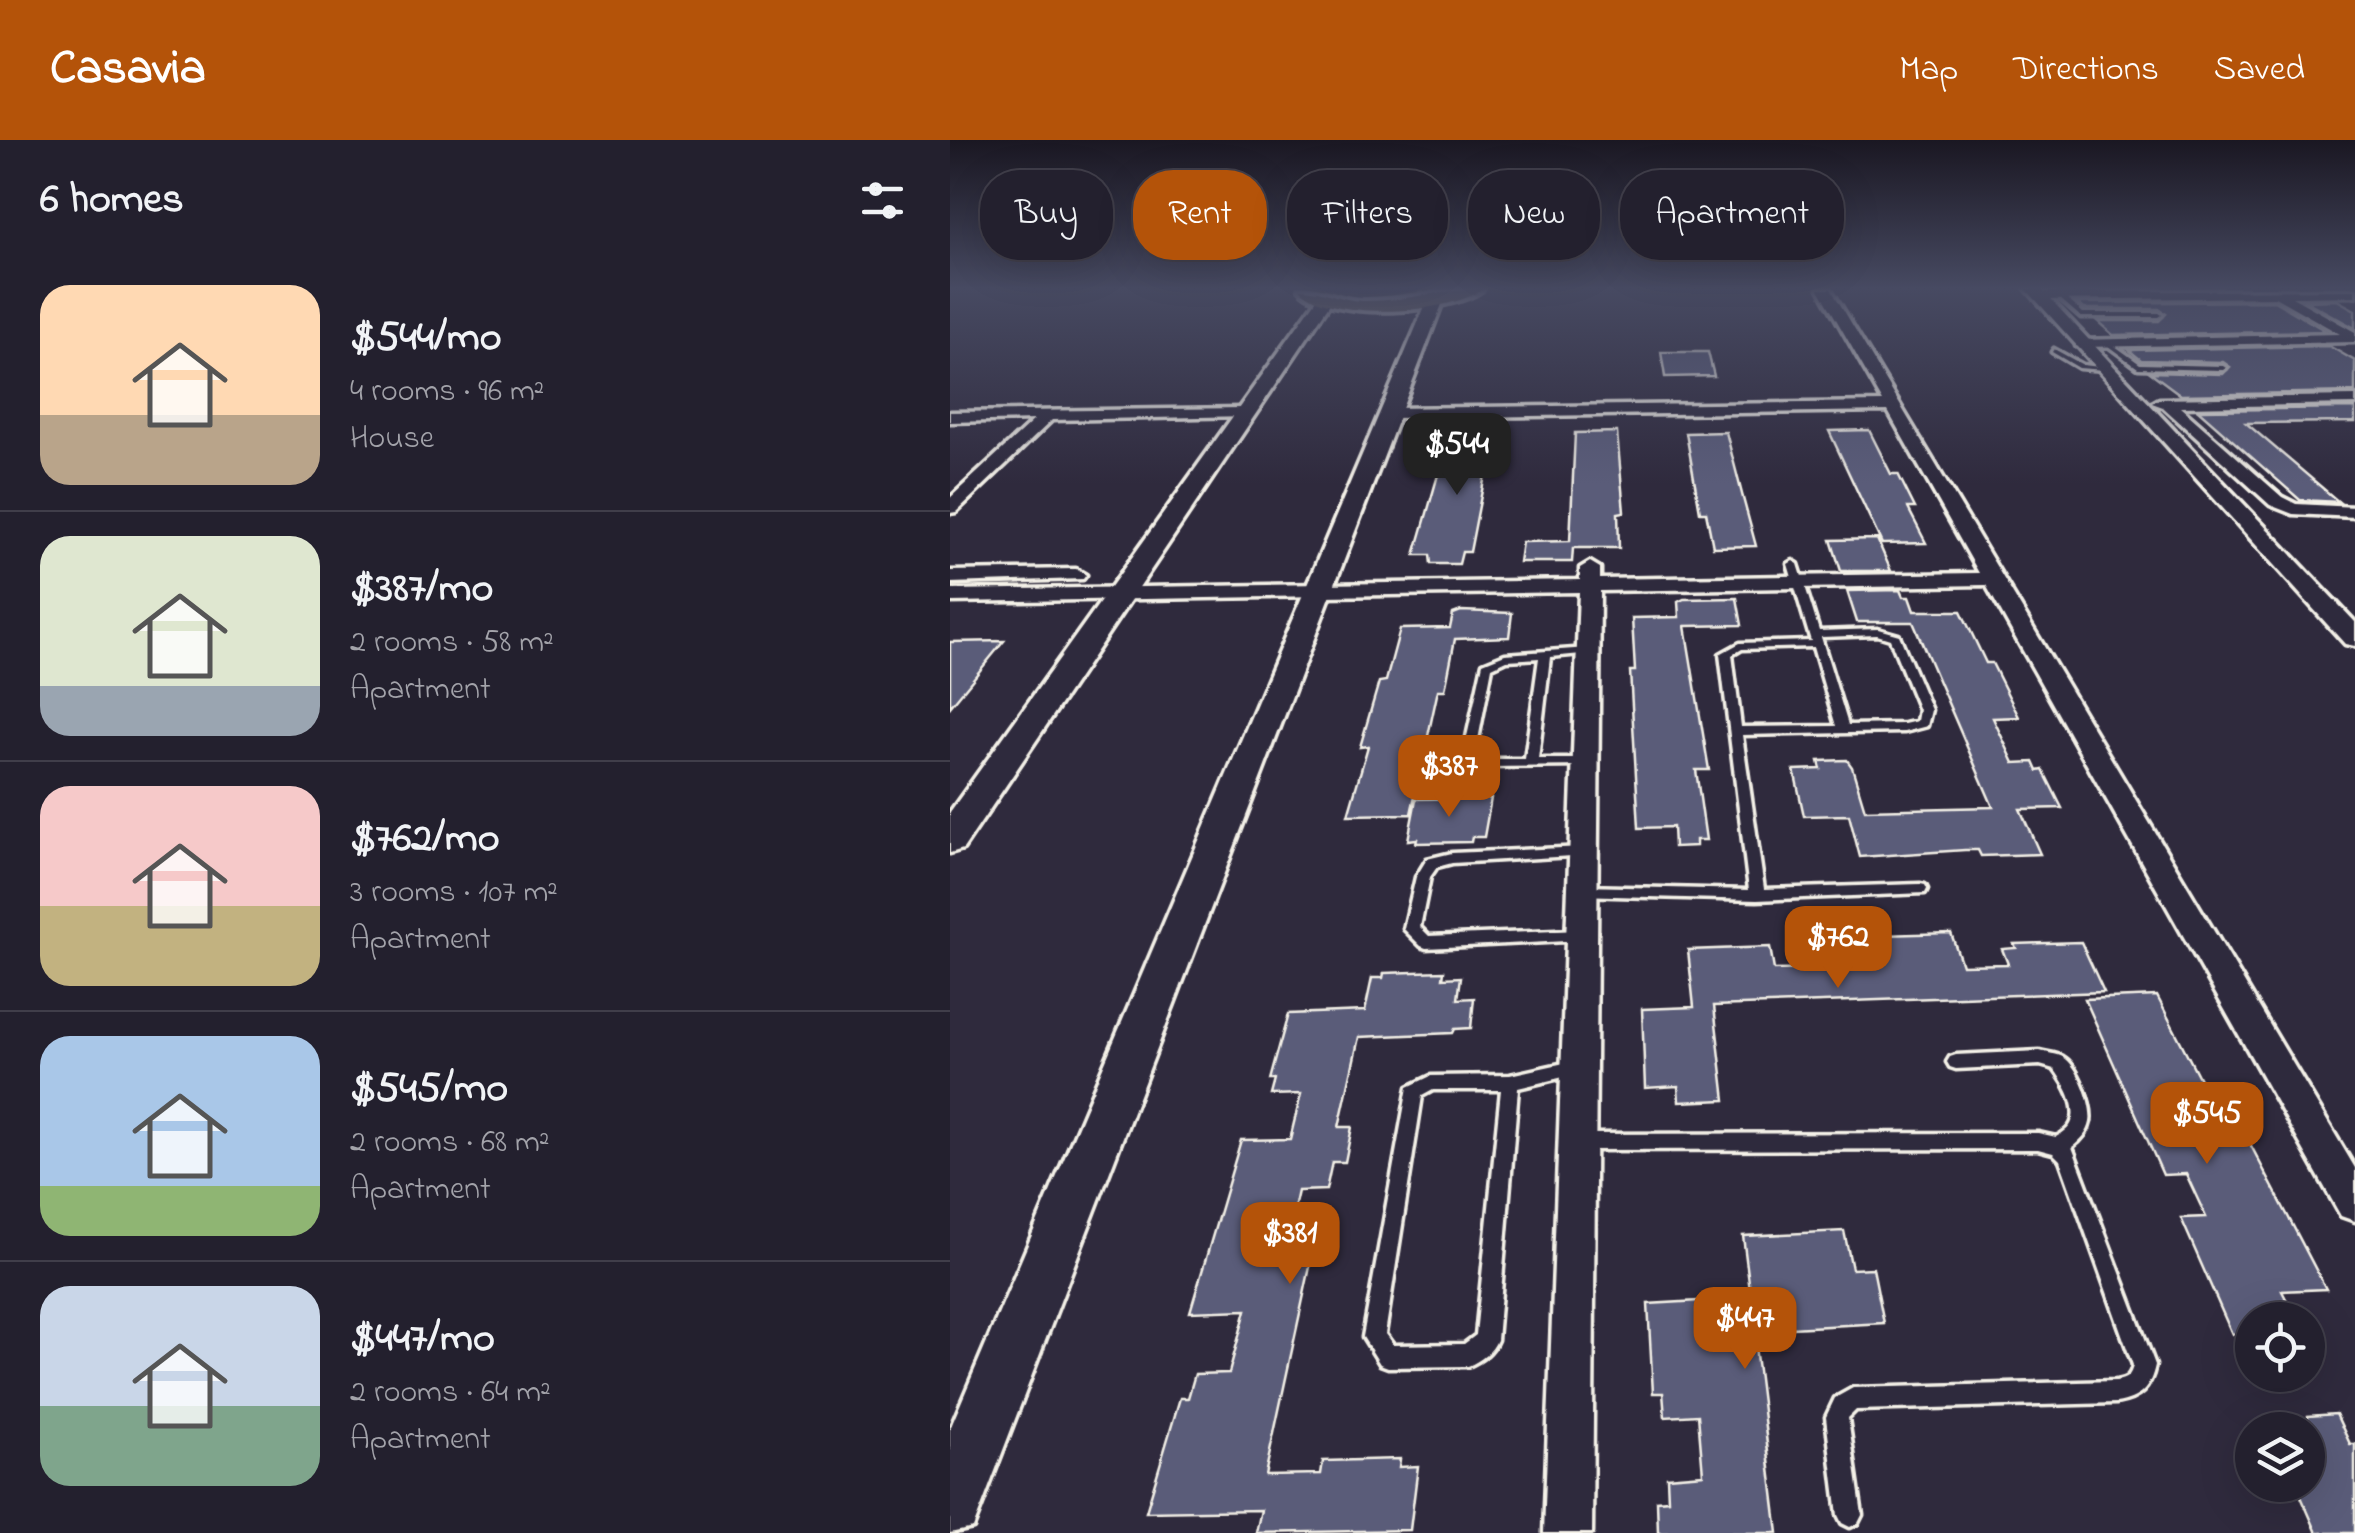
<!DOCTYPE html>
<meta charset="utf-8">
<style>
body{margin:0;font-family:"Indie Flower",sans-serif;background:#2f2d3a;color:#f1f3f6;height:100vh;display:flex;flex-direction:column;font-size:38px;white-space:nowrap}
*{box-sizing:border-box;margin:0}
p{font-size:32px;color:#a3a3aa}
.icon{flex:none;width:55px;height:55px;fill:none;stroke:currentColor;stroke-width:2;stroke-linecap:round;stroke-linejoin:round}
.map{position:relative;flex:1;overflow:hidden}
.drawer{display:flex;flex-direction:column;background:#23202e;width:950px}
.drawer>*{flex:none}
.guide{position:absolute;left:30px;top:30px;width:950px;height:90px;display:flex;gap:20px}
.fabs{position:absolute;left:1285px;top:1162px;display:grid;gap:20px}
.fabs a{display:grid;place-items:center;width:90px;height:90px;border-radius:50%;background:#23202e;box-shadow:0 10px 40px #0002,0 0 0 2px #403e4a;font-size:50px}
.price{position:absolute;translate:-50% -85px;padding:0 22px;border-radius:20px;background:#b45309;color:#fff;font-size:32px;line-height:65px;filter:drop-shadow(0 2px 5px #0008)}
.price::after{content:'';position:absolute;left:50%;top:60px;width:30px;height:22px;margin-left:-15px;background:inherit;clip-path:polygon(0 0,100% 0,50% 100%)}
.price.current{background:#222;color:#fff}
ul{padding:0;list-style:none}
li{display:flex;align-items:center;gap:30px;height:250px;padding:0 40px}
li+li{border-top:2px solid #403e4a}
li span{display:grid;place-items:center;flex:none;width:280px;height:200px;border-radius:30px;color:#555}
li>.icon{margin-inline-start:auto}
span .icon{width:120px;height:120px;fill:#fffc;stroke-width:1}
li b{font-size:42px}
h2{display:flex;justify-content:space-between;align-items:center;height:120px;padding:0 40px;font-size:42px}
.tag{padding:0 35px;border-radius:40px;background:#23202e;box-shadow:0 10px 40px #0002,0 0 0 2px #403e4a;font-size:35px;line-height:90px}
.tag.current{background:#b45309;color:#fff}
header{display:flex;align-items:center;gap:60px;box-sizing:border-box;height:140px;padding:0 50px;background:#b45309;color:#fff}
header strong{font-size:48px}
nav{display:flex;gap:55px;margin-inline-start:auto;font-size:35px}
main{display:flex;flex:1;min-height:0}
.map>svg:first-child{display:block}
.building{fill:#5a5c79;stroke:#f4f1e8;stroke-width:2.5}
.lines{fill:none;stroke-linecap:round;stroke-linejoin:round}
.service-casing{stroke:#f4f1e8;stroke-width:7}
.minor-casing{stroke:#f4f1e8;stroke-width:7}
.tertiary-casing{stroke:#f4f1e8;stroke-width:7}
.secondary-casing{stroke:#f4f1e8;stroke-width:7}
.primary-casing{stroke:#f4f1e8;stroke-width:8}
.service{fill:#2f2a3d;fill-rule:evenodd}
.minor{fill:#2f2a3d;fill-rule:evenodd}
.tertiary{fill:#2f2a3d;fill-rule:evenodd}
.secondary{fill:#2f2a3d;fill-rule:evenodd}
.primary{fill:#756a55;fill-rule:evenodd}
</style>
<header>
<strong>Casavia</strong>
<nav><a>Map</a><a>Directions</a><a>Saved</a></nav>
</header>
<main>
<section class="drawer">
<h2>6 homes<svg class="icon" aria-label="filters" viewBox="0 0 24 24"><path d="M4 7h16M4 17h16"/><circle cx="9" cy="7" r="2"/><circle cx="15" cy="17" r="2"/></svg></h2>
<ul>
<li><span style="background:linear-gradient(#ffd9b3 65%,#b9a48a 0)"><svg class="icon" aria-label="home" viewBox="0 0 24 24"><path d="M3 11l9-7 9 7M6 9v11h12V9"/></svg></span><div><b>$544/mo</b><p>4 rooms · 96 m²</p><p>House</p></div></li>
<li><span style="background:linear-gradient(#dfe7d0 75%,#9aa5b1 0)"><svg class="icon" aria-label="home" viewBox="0 0 24 24"><path d="M3 11l9-7 9 7M6 9v11h12V9"/></svg></span><div><b>$387/mo</b><p>2 rooms · 58 m²</p><p>Apartment</p></div></li>
<li><span style="background:linear-gradient(#f6c9c9 60%,#c2b280 0)"><svg class="icon" aria-label="home" viewBox="0 0 24 24"><path d="M3 11l9-7 9 7M6 9v11h12V9"/></svg></span><div><b>$762/mo</b><p>3 rooms · 107 m²</p><p>Apartment</p></div></li>
<li><span style="background:linear-gradient(#a9c7e8 75%,#8fb573 0)"><svg class="icon" aria-label="home" viewBox="0 0 24 24"><path d="M3 11l9-7 9 7M6 9v11h12V9"/></svg></span><div><b>$545/mo</b><p>2 rooms · 68 m²</p><p>Apartment</p></div></li>
<li><span style="background:linear-gradient(#c9d6e8 60%,#7fa58c 0)"><svg class="icon" aria-label="home" viewBox="0 0 24 24"><path d="M3 11l9-7 9 7M6 9v11h12V9"/></svg></span><div><b>$447/mo</b><p>2 rooms · 64 m²</p><p>Apartment</p></div></li>
</ul>
</section>
<div class="map">
<svg width="1405" height="1393" viewBox="0 0 1405 1393">
<rect width="100%" height="100%" fill="#2f2a3d"/>
<filter id="ink" filterUnits="userSpaceOnUse"><feTurbulence type="fractalNoise" baseFrequency=".01" numOctaves="2"/><feDisplacementMap in="SourceGraphic" scale="20" xChannelSelector="R" yChannelSelector="G"/><feConvolveMatrix kernelMatrix="1 2 1 2 8 2 1 2 1" color-interpolation-filters="sRGB"/></filter>
<g filter="url(#ink)">
<path class="building" d="M1387 160 1405 170V188L1356 161Z
M1324 161 1376 191 1163 195 1147 181H1209L1216 174 1209 169H1134L1128 163Z
M1379 206 1405 221V252L1231 255 1200 232 1273 234 1280 227 1273 222 1191 220 1179 210Z
M711 212H758L764 236 715 237Z
M1405 268V282L1296 283 1389 362 1350 360 1248 270Z
M545 284 520 412H512L509 424H481L480 415H465L498 300H516L523 285Z
M919 290 941 334H948L965 368H958L976 403 932 404 879 291Z
M667 292 674 372 668 373 669 408H623L622 422H569L572 402 620 401 625 293Z
M776 292 793 358 806 406 763 407 756 372H750L736 293Z
M927 399 941 431H891L881 400Z
M950 450 953 457H959L964 471H1011L1036 523H1042L1069 577 1043 578 1064 623 1084 622 1088 631 1093 630 1112 668 1070 669 1090 714 1031 716 1028 710H1015L910 717 899 675 854 676 844 630 871 629 869 621 897 620 902 627 915 670 1043 667 963 482H907L897 451Z
M787 458 792 485 735 486 759 630H746L756 700H746V706L724 707 723 687 689 688 680 531H685L682 478 729 477 728 462 734 459Z
M511 471 562 473 559 497 505 499 495 550H488L461 674 398 675 418 606 410 607 429 542 436 541 450 489 500 488 503 474Z
M54 501 0 567V502Z
M541 658 534 697H522L521 702 466 703 467 699 458 700 466 659Z
M1001 793 1012 825 1058 824 1052 809 1066 808 1064 804 1131 802 1154 852 764 866 775 960 729 962 728 946 695 948 692 869 744 867 738 810 820 807 824 830 868 829 862 797Z
M494 831 493 838 511 837 508 859 524 858 521 888 505 889 503 893 409 897 389 987H402L395 1022H382L376 1050 348 1051 337 1100 366 1099 315 1335 371 1334 373 1321 450 1319 449 1327 468 1326 460 1390 306 1393 311 1370 196 1372 230 1258H238L245 1234 279 1233 296 1170 240 1172 291 1000 340 999 351 954 321 955 325 940H320L338 874 415 871 422 838H433L434 833Z
M1207 856 1270 978 1286 977 1376 1149 1332 1151 1347 1180H1302V1193L1282 1194 1231 1078 1256 1077 1236 1034 1213 1035 1135 859Z
M894 1091 902 1129 923 1128 934 1183 803 1190 828 1393H708L707 1361 718 1360 717 1337 753 1334 748 1275 715 1277 713 1253H703L698 1164 801 1158 793 1096Z
M1386 1274 1400 1304H1405V1393H1367L1346 1345H1358V1276Z"/>
<g class="lines">
<defs>
<path id="service" d="M1108 155H1112L1133 173H1209L1212 175 1209 177H1131L1108 157Z
M1154 201H1158L1190 224 1273 226 1276 228 1273 230 1188 228 1154 203Z
M1104 209 1133 225 1158 228 1155 230 1129 228 1102 212Z
M843 421 848 424 869 491 928 489 949 495 981 570 977 586 954 592 792 595 814 749 970 744 975 745 977 749 975 753 807 760 628 755 626 751 628 747 633 746 799 750 770 514 790 503 861 501 838 424ZM927 495 940 499 969 570 967 581 954 584 898 585 871 497ZM863 507 886 586 791 587 782 515 792 509Z
M638 508 644 511 642 513 600 517 588 619H636L640 620 642 623 640 626 535 627 516 614 514 611 533 523 555 514ZM589 518 575 619H538L526 610 542 527 557 520Z
M634 707 641 712 639 715 502 723 487 727 480 737 470 787 479 796 631 790 636 792 639 796 636 800 476 808 471 806 454 789 466 737 477 719 502 713Z
M1090 911C1097 913 1107 914 1113 917 1128 925 1143 966 1140 982 1138 993 1130 1001 1122 1007L1205 1225C1200 1249 1190 1259 1166 1263L906 1270 898 1278 912 1375 908 1383 900 1387 892 1383 888 1375 876 1277 885 1258 903 1248 1166 1241C1177 1239 1181 1236 1183 1225L1110 1020 1103 1013 1088 1009 628 1010 622 1008 619 1002 622 996 628 994 1088 993 1106 997C1110 995 1117 990 1120 986 1131 969 1114 942 1104 929L1090 925 1006 929 1000 927 997 922 1000 917 1006 915Z
M628 920 634 922 637 927 634 932 568 948 547 1200C542 1212 530 1221 518 1226L438 1227 430 1224 413 1197 458 947 481 936 560 935ZM483 950H551L526 1195 514 1204 443 1205 435 1194 472 956Z"/>
<path id="minor" d="M869 149H881L1405 1028V1081L1391 1076 1036 445 650 451 642 1393H594L629 452 0 462V450L630 440V428L640 422 650 428V439L1029 433 938 271 440 278 432 273 440 268 933 262Z
M1405 150V156L1342 157 1405 192V202L1131 207 1126 206V200L1390 194 1325 157 1089 160 1083 156 1089 152Z
M1405 256V264L1230 267 1332 357 1346 364 1405 367V377L1343 374 1320 365 1213 267 1202 263 1209 259Z
M293 268 301 273 298 276 102 280 6 372 0 373V358L84 280 0 282V272Z
M126 429 136 435 133 439 0 443V431Z"/>
<path id="tertiary" d="M1076 149H1091L1405 482V506L1395 504Z"/>
<path id="secondary" d="M486 154 494 159 32 1365 23 1388 0 1393V1289L478 159Z
M369 156 383 159 13 709 0 713V672Z"/>
<path id="primary" d="M350 149C373 149 389 160 412 161 453 162 492 149 533 149 500 174 382 182 350 149Z"/>
</defs>
<use href="#service" class="service-casing"/>
<use href="#minor" class="minor-casing"/>
<use href="#tertiary" class="tertiary-casing"/>
<use href="#secondary" class="secondary-casing"/>
<use href="#primary" class="primary-casing"/>
<use href="#service" class="service"/>
<use href="#minor" class="minor"/>
<use href="#tertiary" class="tertiary"/>
<use href="#secondary" class="secondary"/>
<use href="#primary" class="primary"/>
</g>
</g>
<linearGradient id="sky" x2="0" y2="1"><stop stop-color="#1a1722"/><stop offset="0.43" stop-color="#474a62"/><stop offset="1" stop-color="#474a62" stop-opacity="0"/></linearGradient>
<rect width="1405" height="344" fill="url(#sky)"/>
</svg>
<div class="fabs">
<a><svg class="icon" aria-label="locate" viewBox="0 0 24 24"><circle cx="12" cy="12" r="6"/><path d="M12 2v4M12 18v4M2 12h4M18 12h4"/></svg></a>
<a><svg class="icon" aria-label="layers" viewBox="0 0 24 24"><path d="M12 4l9 5-9 5-9-5zM3 14l9 5 9-5"/></svg></a>
</div>
<b class="price current" style="left:507px;top:358px">$544</b>
<b class="price" style="left:499px;top:680px">$387</b>
<b class="price" style="left:888px;top:851px">$762</b>
<b class="price" style="left:1257px;top:1027px">$545</b>
<b class="price" style="left:340px;top:1147px">$381</b>
<b class="price" style="left:795px;top:1232px">$447</b>
<div class="guide">
<a class="tag">Buy</a>
<a class="tag current">Rent</a>
<a class="tag">Filters</a>
<a class="tag">New</a>
<a class="tag">Apartment</a>
</div>
</div>
</main>
